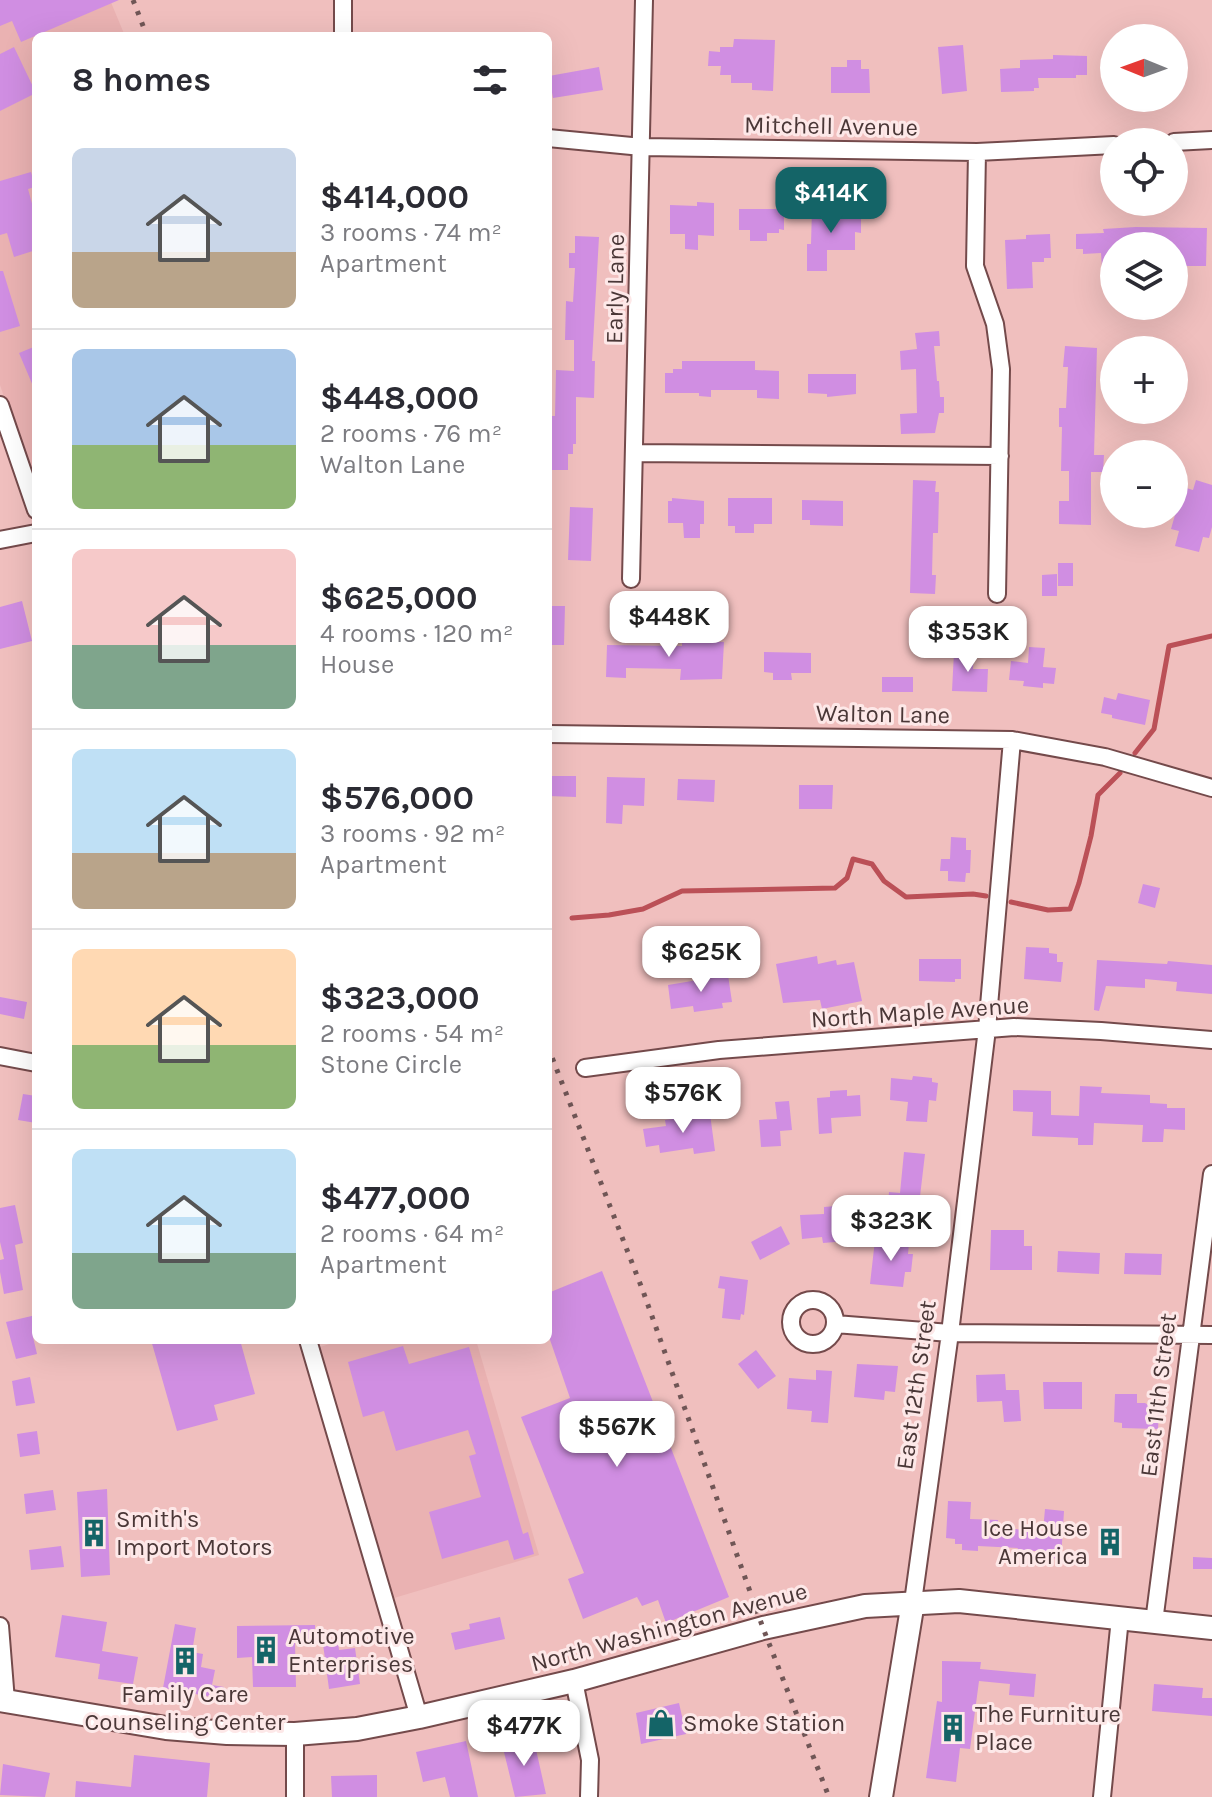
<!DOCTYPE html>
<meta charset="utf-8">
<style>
body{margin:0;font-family:Karla,sans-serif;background:#f2f2f3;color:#2b2b33;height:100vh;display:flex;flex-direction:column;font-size:30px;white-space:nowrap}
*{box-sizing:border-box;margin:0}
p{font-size:26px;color:#7c7c81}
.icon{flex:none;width:44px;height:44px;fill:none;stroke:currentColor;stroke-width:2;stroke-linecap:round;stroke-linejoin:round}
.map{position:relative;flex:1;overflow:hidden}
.details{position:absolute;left:32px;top:32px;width:520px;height:1312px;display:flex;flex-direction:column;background:#fff;border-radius:12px;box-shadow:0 8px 32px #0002}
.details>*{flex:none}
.needle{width:52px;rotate:271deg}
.tools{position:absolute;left:1100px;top:24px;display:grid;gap:16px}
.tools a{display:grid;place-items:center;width:88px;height:88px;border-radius:50%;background:#fff;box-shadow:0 8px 32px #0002;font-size:40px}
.price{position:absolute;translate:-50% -68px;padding:0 18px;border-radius:16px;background:#fff;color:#222;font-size:26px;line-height:52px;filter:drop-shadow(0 2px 4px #0008)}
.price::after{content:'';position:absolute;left:50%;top:48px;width:24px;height:18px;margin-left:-12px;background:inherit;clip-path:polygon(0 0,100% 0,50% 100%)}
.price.current{background:#146467;color:#fff}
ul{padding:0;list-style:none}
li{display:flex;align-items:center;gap:24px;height:200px;padding:0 40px}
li+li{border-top:2px solid #e1e1e2}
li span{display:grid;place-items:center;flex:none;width:224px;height:160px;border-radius:12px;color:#555}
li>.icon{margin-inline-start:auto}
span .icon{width:96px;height:96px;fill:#fffc;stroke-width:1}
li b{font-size:34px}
h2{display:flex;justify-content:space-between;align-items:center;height:96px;padding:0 40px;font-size:34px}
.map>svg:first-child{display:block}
.built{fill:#eab2b2}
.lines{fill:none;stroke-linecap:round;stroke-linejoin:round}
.stream{stroke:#bb5057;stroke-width:5}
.building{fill:#d08ee2}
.street-casing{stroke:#744a4b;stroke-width:20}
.secondary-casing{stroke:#744a4b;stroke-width:26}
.street{stroke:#fff;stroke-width:16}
.secondary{stroke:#fff;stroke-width:22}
.rail{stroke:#705656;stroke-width:5;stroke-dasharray:4 8;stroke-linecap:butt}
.labels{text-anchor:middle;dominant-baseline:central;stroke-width:6;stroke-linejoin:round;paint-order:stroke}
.street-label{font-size:24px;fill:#4a3737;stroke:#fde8e8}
.poi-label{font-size:24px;fill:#4a3737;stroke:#fde8e8;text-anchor:start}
</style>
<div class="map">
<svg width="1212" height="1797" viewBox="0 0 1212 1797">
<rect width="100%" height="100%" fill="#f0bfbe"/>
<path class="built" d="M0 0H110L125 36H36V492L0 385Z
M342 1340H476L539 1555 394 1598 320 1347Z"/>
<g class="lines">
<path class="stream" d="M1135 753 1154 729 1169 646 1212 636
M1011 902 1048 910 1070 909 1079 883 1091 836 1098 795 1120 773
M572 918 609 915 643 909 682 891 835 888 847 878 853 859 872 864 884 881 906 897 973 894 986 896"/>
</g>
<path class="building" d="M0 0H119L21 42 12 21 0 26Z
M734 39 775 40 773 91 752 90V83H731V75H720L721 66H708L709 51 720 52V47H733Z
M963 45 967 91 942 94 938 47Z
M14 47 36 93 0 111V54Z
M1053 55 1087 56V75H1076V78H1038L1039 88H1034V91L1001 92 1000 69 1020 68V60L1053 59Z
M847 60H861V69H869L870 93H831V67H847Z
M599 67 603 90 553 98 549 76Z
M31 172 35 187 28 189 36 218V250L14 257 7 233 0 235V181Z
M697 202 714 203V236L698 235V250L685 249V234H670V205L697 206Z
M739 209H784V230L779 229V233H767V241H750V230H739Z
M812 209 856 210V214H861V233L855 232V250H827V271H807V244H811Z
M1136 227 1207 228 1206 266H1174V246H1114V268H1102L1101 253 1083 254V249H1076V234L1104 233 1103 229Z
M1050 234 1051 258H1044V262H1032L1033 288 1007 289 1005 240 1026 239V235Z
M575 236 599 237 592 361H595L594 398 576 397V444H573V454H568V470H548V416H555L556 370 574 371V340H565L566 301 573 302 575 268H569V253H575Z
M0 271H3L20 326 0 332Z
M939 331 940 346H934L937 381H939L940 397H944V413H939L935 433 901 434 900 414 917 413 916 369 901 370 900 351 917 349 915 333Z
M36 346V393L19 353Z
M1065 346 1097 348 1094 455H1104L1103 472H1091V525L1059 524V501H1069V471H1061L1062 427H1059V408H1066L1068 367H1063Z
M682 361H755V370L779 371V399L757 398V390H711V397L699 396V393H665V373H673V369H682Z
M808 374H856V394L827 397V394L808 393Z
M913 480 936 481 935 492H939L938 533H933L932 575H936L935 594 910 593Z
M1196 480 1212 485V527L1209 538 1203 537 1199 552 1175 546 1179 531 1171 529 1183 487 1193 490Z
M672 498 704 501V524H700V538H684L683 523H668V501H672Z
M728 498H772V524H754V533H735V526H728Z
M802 500 843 501V526L810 525V520H802Z
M570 507 593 508 591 561 568 560Z
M1058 563H1073V586H1058Z
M1057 574V596H1042V575Z
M22 601 32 641 0 649V607Z
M548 606H565L564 645H548Z
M682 641 724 642 722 679 680 680 681 669 626 668V678L606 677 607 645 682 646Z
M1029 647 1045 648 1043 667 1056 668 1054 684 1043 683V688L1023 686 1024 681 1009 680 1011 661 1028 663Z
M764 652 811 653V673H791L792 680H773V673L764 672Z
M954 652H974L973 669H988L987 692 952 691Z
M882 677H913V692H882Z
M1118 693 1150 700 1145 725 1112 718V715L1101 713 1104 697 1116 700Z
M548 776H576V797L548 796Z
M607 777 645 778 644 806 623 805 622 824 606 823Z
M678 779 715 780 714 802 677 800Z
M799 785H833L832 809H799Z
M951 837 966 838V850H971L970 873H966L965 882 948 881V871H940L941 859H950Z
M1143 884 1160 888 1155 908 1138 903Z
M1026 947 1049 948V953L1057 954V962H1063L1061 982 1024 979Z
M817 956 818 964 836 960 837 965 854 962 862 1001 822 1009 820 1000 783 1003 776 964Z
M919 959H961V979H955V982L919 981Z
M1097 960 1167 964 1168 961 1212 965V994L1176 991 1177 982 1145 979V988L1106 986 1099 1011 1094 1010Z
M728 975 732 1002 722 1003 723 1008 694 1012 693 1006 671 1009 668 985Z
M0 997 27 1002 24 1019 0 1014Z
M913 1076 932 1078V1082L938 1083 936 1101 929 1100 927 1122 906 1121 908 1102 890 1100 891 1078 912 1080Z
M1080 1086 1102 1087 1101 1093 1150 1095V1103L1167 1104V1108H1185V1130L1164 1129 1163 1142H1142L1143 1125 1094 1123 1093 1145H1078V1138L1032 1136 1033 1112 1013 1111V1090L1051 1091V1115L1079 1116Z
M847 1090V1096L860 1095 861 1116 831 1118 832 1133 819 1134 817 1098 830 1097V1091Z
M23 1094 36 1096V1123L18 1120Z
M789 1101 792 1130 780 1131 781 1146 761 1147 759 1120 777 1119 775 1102Z
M710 1114 715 1151 694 1154 693 1148 660 1153 659 1145 646 1147 643 1129 666 1126 665 1120Z
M904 1152 925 1154 919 1205 903 1203V1207L888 1205 889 1192 900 1193Z
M15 1205 23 1243 15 1245 23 1290 4 1294 0 1272V1260L4 1259 0 1242V1208Z
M836 1206V1215H845L847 1241 823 1243 822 1237 802 1239 800 1215 824 1214V1207Z
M781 1226 790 1244 760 1260 751 1242Z
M991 1230H1024V1246H1032V1270H990Z
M875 1240 909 1243 908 1254H913L911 1272H905L903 1287 870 1284Z
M1058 1251 1100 1253 1099 1274 1057 1272Z
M1125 1253 1162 1254 1161 1275 1124 1274Z
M602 1271 729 1597 666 1623 658 1600 642 1606 637 1597 583 1619 568 1579 584 1573 521 1417 570 1398 548 1334V1293Z
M720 1276 748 1280 744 1315 741 1314 740 1320 722 1318 725 1289 718 1288Z
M36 1315V1336L33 1337 37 1354 16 1359 6 1322Z
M151 1340H240L255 1394 214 1405 218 1420 177 1431Z
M403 1346 409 1364 469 1347 523 1534 528 1532 534 1554 514 1560 508 1540 442 1559 429 1512 481 1497 469 1456 476 1454 468 1430 396 1451 384 1411 363 1417 348 1362Z
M756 1350 776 1376 758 1389 738 1364Z
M857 1364 898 1366 895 1392 885 1391 884 1400 854 1397Z
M816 1370 832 1371 828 1423 811 1422 812 1411 787 1409 789 1378 816 1380Z
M1005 1374 1006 1390H1019L1021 1421 1004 1422 1002 1401 977 1402 976 1375Z
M30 1377 35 1403 16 1406 12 1381Z
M1043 1382H1082V1409H1044Z
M1115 1394H1137V1403H1145L1159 1412 1158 1429 1122 1428V1423L1114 1422Z
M37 1431 40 1454 20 1457 17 1434Z
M107 1489 110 1575 81 1577 77 1492Z
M53 1490 56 1510 26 1514 24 1494Z
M948 1501 971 1502 970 1519 998 1520V1528L1043 1531 1045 1509 1064 1511 1061 1559 1036 1557V1551L1017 1550 1018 1548 978 1546V1551L962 1550V1544H955V1539L946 1538Z
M61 1546 64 1567 31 1570 29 1550Z
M1193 1557 1212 1558V1569H1193Z
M62 1615 107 1622 102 1651 138 1657 133 1684 98 1679 100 1664 55 1657Z
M500 1617 505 1639 455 1650 451 1633 470 1629 469 1624Z
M175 1624 196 1628 192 1652 203 1654 201 1667 215 1670 212 1685 224 1687 222 1699 163 1688Z
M315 1625V1641L295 1642 296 1687H253L252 1657 237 1658V1626Z
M338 1641 339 1650 355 1648 360 1684 329 1689 323 1644Z
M942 1661 981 1662 980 1669 1036 1674 1034 1697 1009 1695 1010 1684 979 1681 970 1749 960 1748 956 1782 926 1778 937 1701 942 1702Z
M1154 1684 1203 1688 1202 1698H1212V1716L1152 1711Z
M679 1703 686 1734 641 1744 636 1713Z
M533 1736 546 1794 515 1797 502 1744Z
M466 1741 478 1797H450L445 1777 423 1782 416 1752Z
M134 1755 210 1763 207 1797H75L76 1781 131 1787Z
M3 1764 50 1773 45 1797 0 1795Z
M377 1775V1797H332L331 1776Z"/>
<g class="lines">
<defs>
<path id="street" d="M343 36V0
M548 138 642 147 977 152 1114 145
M1174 142 1212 140
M977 152 975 266 995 324 1001 369 997 594
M0 405 36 510
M635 453 1000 456
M0 540 36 533
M631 579 644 0
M548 734 1012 740 1105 757 1212 788
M0 1056 36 1063
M585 1068 719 1050 1014 1027 1101 1031 1212 1040
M791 1322a22 22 0 1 1 44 0a22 22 0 1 1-44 0Z
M835 1324 950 1333 1212 1335
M308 1340 419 1717
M913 1602 950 1333 987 1029 1012 740
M1154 1622 1212 1174
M0 1626 6 1701
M574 1681 590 1760 589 1797
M295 1797V1734
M1102 1797 1120 1618"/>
<path id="secondary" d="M0 1700 166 1728 227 1733 295 1734 357 1729 419 1717 574 1681 763 1628 865 1606 959 1601 1212 1628
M881 1797 913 1602"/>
</defs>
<use href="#street" class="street-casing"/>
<use href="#secondary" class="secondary-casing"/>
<use href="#street" class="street"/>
<use href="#secondary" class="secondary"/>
<path class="rail" d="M133 0 147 36
M548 1047 643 1291 763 1628 829 1797"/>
</g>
<defs>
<symbol id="building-bare" viewBox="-9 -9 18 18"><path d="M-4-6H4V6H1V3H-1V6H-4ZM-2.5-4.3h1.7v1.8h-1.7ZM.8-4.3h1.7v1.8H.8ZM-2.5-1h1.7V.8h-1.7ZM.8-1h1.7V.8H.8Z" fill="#146467" stroke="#fde8e8" stroke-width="2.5" paint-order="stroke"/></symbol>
<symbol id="shop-bare" viewBox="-9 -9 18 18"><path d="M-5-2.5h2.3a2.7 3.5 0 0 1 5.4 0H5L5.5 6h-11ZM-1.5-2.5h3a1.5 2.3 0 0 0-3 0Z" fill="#146467" stroke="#fde8e8" stroke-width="2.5" paint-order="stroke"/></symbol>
</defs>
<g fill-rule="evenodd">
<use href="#building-bare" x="74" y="1513" width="40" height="40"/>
<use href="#building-bare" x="1090" y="1522" width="40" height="40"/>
<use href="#building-bare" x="246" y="1630" width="40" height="40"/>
<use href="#building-bare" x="165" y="1641" width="40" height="40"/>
<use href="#shop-bare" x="641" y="1703" width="40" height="40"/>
<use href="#building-bare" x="933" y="1708" width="40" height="40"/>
</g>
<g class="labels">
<g class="street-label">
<text transform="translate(831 126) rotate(1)">Mitchell Avenue</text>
<text transform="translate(615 289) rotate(-89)">Early Lane</text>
<text transform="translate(883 714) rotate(1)">Walton Lane</text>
<text transform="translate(920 1012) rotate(-4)">North Maple Avenue</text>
<text transform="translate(916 1385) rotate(-82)">East 12th Street</text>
<text transform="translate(1158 1395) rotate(-83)">East 11th Street</text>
<text transform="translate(669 1627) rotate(-15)">North Washington Avenue</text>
</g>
<g class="poi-label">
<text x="116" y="1519">Smith's<tspan x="116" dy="28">Import Motors</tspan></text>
<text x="1088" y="1528" text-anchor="end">Ice House<tspan x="1088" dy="28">America</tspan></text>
<text x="288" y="1636">Automotive<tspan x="288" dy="28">Enterprises</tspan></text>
<text x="185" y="1694" text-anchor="middle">Family Care<tspan x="185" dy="28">Counseling Center</tspan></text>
<text x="975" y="1714">The Furniture<tspan x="975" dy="28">Place</tspan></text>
<text x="683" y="1723">Smoke Station</text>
</g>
</g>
</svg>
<div class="tools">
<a><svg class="needle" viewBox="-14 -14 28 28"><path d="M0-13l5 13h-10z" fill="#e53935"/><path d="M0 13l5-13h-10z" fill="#7c7c81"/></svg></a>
<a><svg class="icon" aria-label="locate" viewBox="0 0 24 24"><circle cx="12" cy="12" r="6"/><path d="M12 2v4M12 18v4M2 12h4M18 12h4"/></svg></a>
<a><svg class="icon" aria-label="layers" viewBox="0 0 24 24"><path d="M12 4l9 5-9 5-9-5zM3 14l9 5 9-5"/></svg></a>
<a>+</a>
<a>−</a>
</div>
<b class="price current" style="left:831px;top:235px">$414K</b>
<b class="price" style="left:669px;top:659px">$448K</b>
<b class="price" style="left:968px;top:674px">$353K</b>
<b class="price" style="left:701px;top:994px">$625K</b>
<b class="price" style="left:683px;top:1135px">$576K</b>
<b class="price" style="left:891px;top:1263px">$323K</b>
<b class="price" style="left:617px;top:1469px">$567K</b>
<b class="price" style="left:524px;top:1768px">$477K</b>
<section class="details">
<h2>8 homes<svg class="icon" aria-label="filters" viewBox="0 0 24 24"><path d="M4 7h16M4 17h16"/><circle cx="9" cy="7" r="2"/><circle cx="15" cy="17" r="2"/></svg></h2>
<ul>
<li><span style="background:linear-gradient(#c9d6e8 65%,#b9a48a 0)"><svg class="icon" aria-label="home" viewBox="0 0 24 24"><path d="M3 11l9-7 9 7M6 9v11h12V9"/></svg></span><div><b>$414,000</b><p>3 rooms · 74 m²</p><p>Apartment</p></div></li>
<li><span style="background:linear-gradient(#a9c7e8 60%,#8fb573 0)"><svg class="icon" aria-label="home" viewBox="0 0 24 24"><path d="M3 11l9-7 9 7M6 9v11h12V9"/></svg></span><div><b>$448,000</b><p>2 rooms · 76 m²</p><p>Walton Lane</p></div></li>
<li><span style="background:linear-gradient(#f6c9c9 60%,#7fa58c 0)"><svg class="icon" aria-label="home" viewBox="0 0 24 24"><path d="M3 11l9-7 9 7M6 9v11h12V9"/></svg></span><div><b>$625,000</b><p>4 rooms · 120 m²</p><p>House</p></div></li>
<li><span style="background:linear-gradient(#bfe0f5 65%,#b9a48a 0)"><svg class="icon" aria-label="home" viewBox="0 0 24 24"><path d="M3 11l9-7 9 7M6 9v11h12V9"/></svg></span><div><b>$576,000</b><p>3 rooms · 92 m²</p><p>Apartment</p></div></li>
<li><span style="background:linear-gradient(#ffd9b3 60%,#8fb573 0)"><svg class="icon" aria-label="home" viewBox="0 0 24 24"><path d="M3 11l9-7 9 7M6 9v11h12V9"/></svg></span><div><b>$323,000</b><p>2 rooms · 54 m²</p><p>Stone Circle</p></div></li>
<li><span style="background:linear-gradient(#bfe0f5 65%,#7fa58c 0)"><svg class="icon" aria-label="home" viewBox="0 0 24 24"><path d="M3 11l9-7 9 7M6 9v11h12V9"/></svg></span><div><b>$477,000</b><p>2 rooms · 64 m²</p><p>Apartment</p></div></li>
</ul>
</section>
</div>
